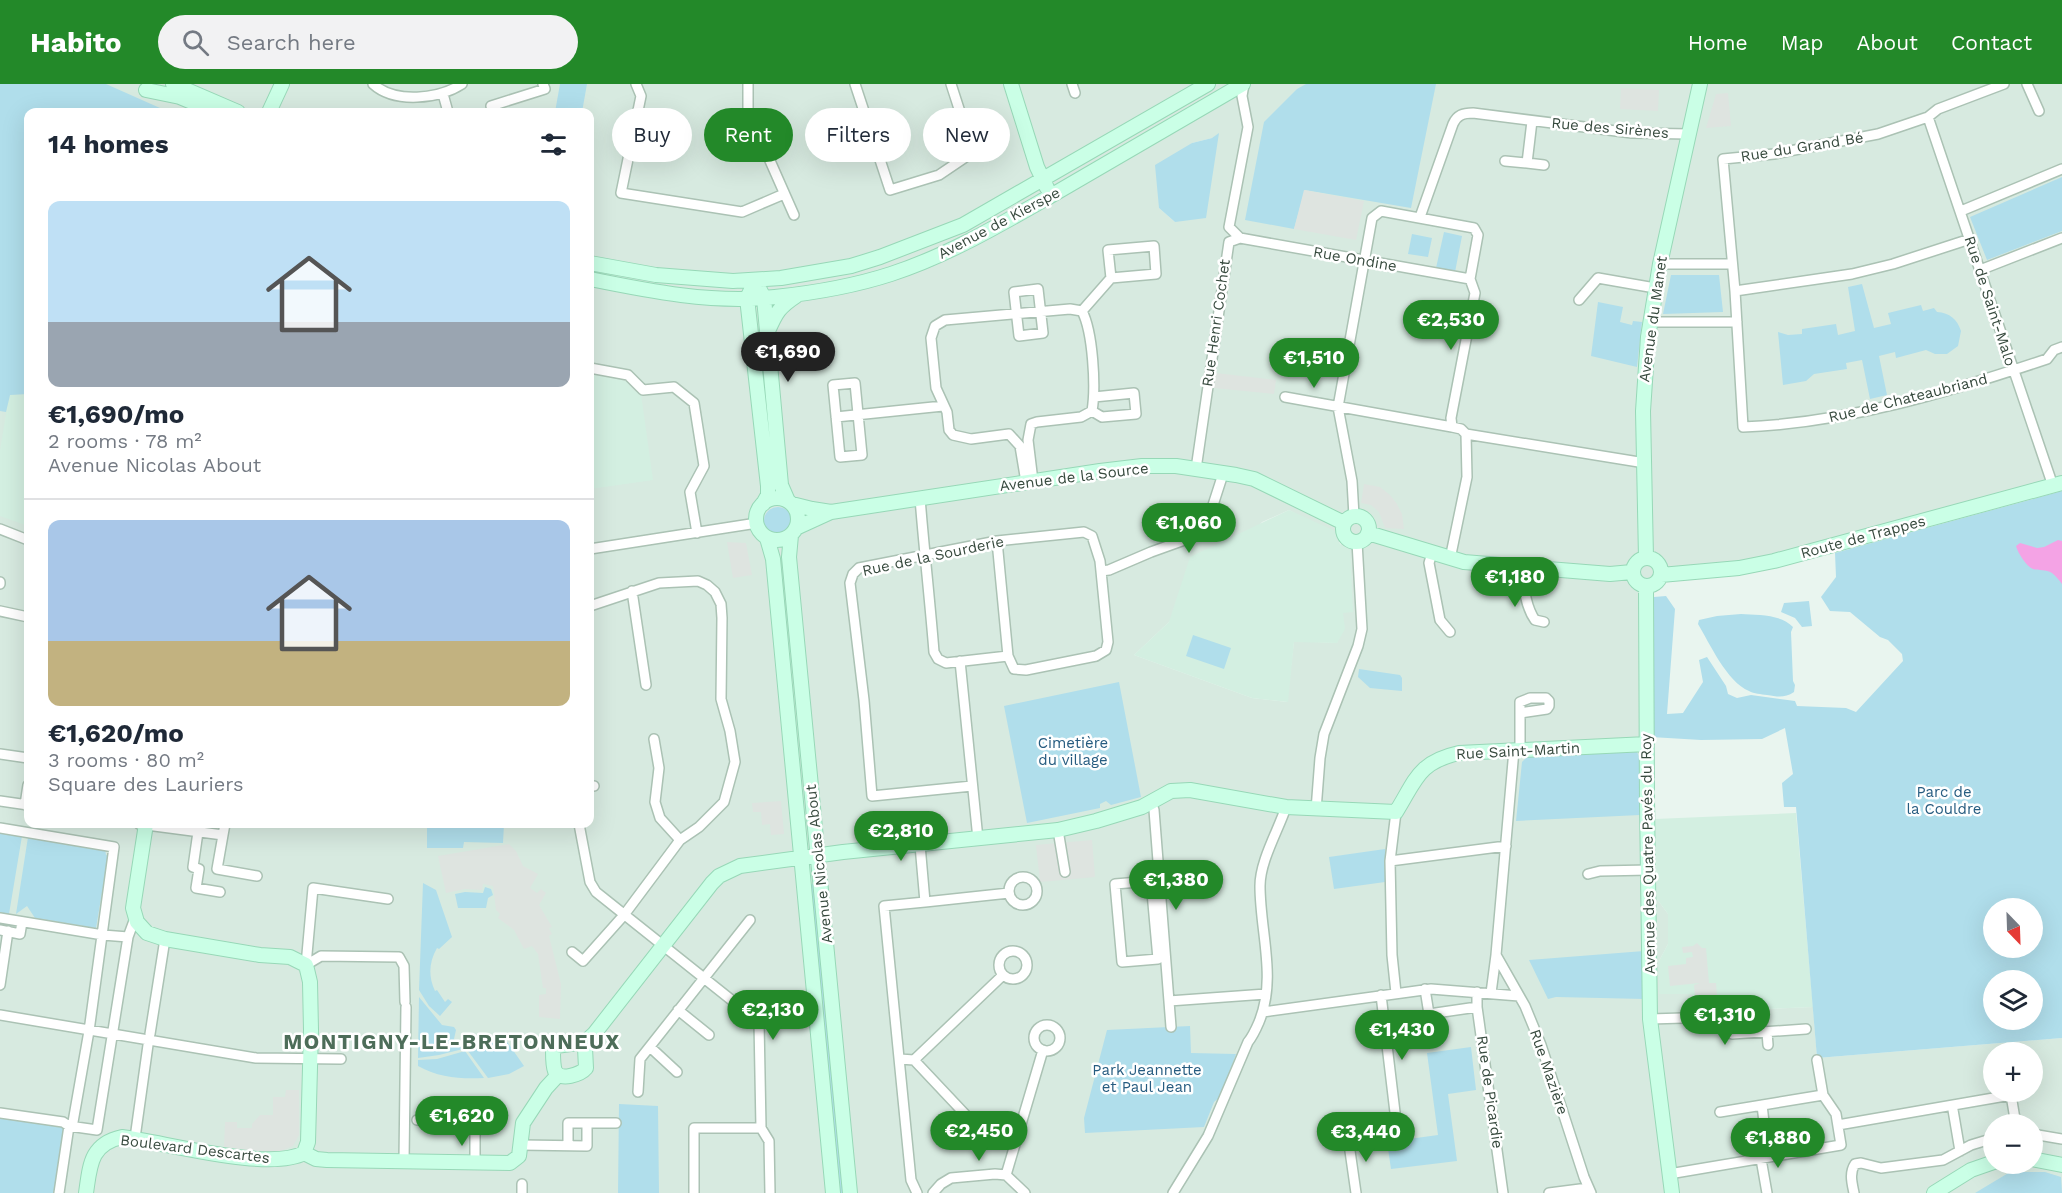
<!DOCTYPE html>
<meta charset="utf-8">
<style>
body{margin:0;font-family:"Work Sans",sans-serif;background:#f2f2f3;color:#1f2937;height:100vh;display:flex;flex-direction:column;font-size:22px;white-space:nowrap}
*{box-sizing:border-box;margin:0}
p{font-size:20px;color:#747a83}
.icon{flex:none;width:33px;height:33px;fill:none;stroke:currentColor;stroke-width:2;stroke-linecap:round;stroke-linejoin:round}
.map{position:relative;flex:1;overflow:hidden}
.sheet{position:absolute;left:24px;top:24px;width:570px;height:720px;display:flex;flex-direction:column;background:#fff;border-radius:12px;box-shadow:0 6px 24px #0002}
.sheet>*{flex:none}
.banner{position:absolute;left:612px;top:24px;width:570px;height:54px;display:flex;gap:12px}
.needle{width:39px;rotate:157deg}
.controls{position:absolute;left:1983px;top:814px;display:grid;gap:12px}
.controls a{display:grid;place-items:center;width:60px;height:60px;border-radius:50%;background:#fff;box-shadow:0 6px 24px #0002;font-size:30px}
.price{position:absolute;translate:-50% -51px;padding:0 14px;border-radius:21px;background:#238929;color:#fff;font-size:20px;line-height:39px;filter:drop-shadow(0 2px 3px #0008)}
.price::after{content:'';position:absolute;left:50%;top:36px;width:18px;height:14px;margin-left:-9px;background:inherit;clip-path:polygon(0 0,100% 0,50% 100%)}
.price.active{background:#222;color:#fff}
ul{padding:0;list-style:none}
li{display:grid;align-content:center;gap:12px;height:318px;padding:0 24px}
li+li{border-top:2px solid #e0e1e3}
li span{display:grid;place-items:center;height:186px;border-radius:12px;color:#555}
li>.icon{margin-inline-start:auto}
span .icon{width:108px;height:108px;fill:#fffc;stroke-width:1}
li b{font-size:26px}
h2{display:flex;justify-content:space-between;align-items:center;height:72px;padding:0 24px;font-size:26px}
.chip{padding:0 21px;border-radius:27px;background:#fff;box-shadow:0 6px 24px #0002;font-size:21px;line-height:54px}
.chip.active{background:#238929;color:#fff}
header{display:flex;align-items:center;gap:36px;box-sizing:border-box;height:84px;padding:0 30px;background:#238929;color:#fff}
header strong{font-size:28px}
nav{display:flex;gap:33px;margin-inline-start:auto;font-size:21px}
.search{width:420px;height:54px;background:#f2f2f3;display:flex;align-items:center;gap:15px;box-sizing:border-box;padding:0 21px;border-radius:33px;color:#747a83;font-size:22px}
.map>svg:first-child{display:block}
.residential{fill:#d7eae0;fill-rule:evenodd}
.education{fill:#d3efe1}
.green{fill:#b0deeb;fill-rule:evenodd}
.parking{fill:#dee4e0}
.water{fill:#f4a3e5}
.lines{fill:none;stroke-linecap:round;stroke-linejoin:round}
.street-casing{stroke:#abc2b4;stroke-width:12}
.secondary-casing{stroke:#97d8b7;stroke-width:16}
.street{stroke:#fff;stroke-width:9}
.secondary{stroke:#caffe6;stroke-width:14}
.labels{text-anchor:middle;dominant-baseline:central;stroke-width:5;stroke-linejoin:round;paint-order:stroke}
.street-label{font-size:15px;fill:#374a3e;stroke:#fff}
.park-label{font-size:15px;fill:#265c80;stroke:#fff}
.district-label{font-size:21px;font-weight:bold;letter-spacing:1.5px;fill:#4d6d59;stroke:#fff}
</style>
<header>
<strong>Habito</strong>
<div class="search"><svg class="icon" aria-label="search" viewBox="0 0 24 24"><circle cx="10" cy="10" r="6"/><path d="M15 15l6 6"/></svg>Search here</div>
<nav><a>Home</a><a>Map</a><a>About</a><a>Contact</a></nav>
</header>
<div class="map">
<svg width="2062" height="1109" viewBox="0 0 2062 1109">
<rect width="100%" height="100%" fill="#e9f5ef"/>
<path class="residential" d="M0 0H2062V407L1776 483 1732 492 1651 497 1657 815 1668 830V860L1659 877 1693 910 1694 928 1813 923 1817 974 2062 954V1109H0ZM28 28H590V740H28ZM1212 54 1175 138 1159 124 1192 59ZM1289 426 1336 452 1341 460 1343 529 1337 559 1294 557 1287 618 1252 614 1134 571 1169 538 1262 438ZM1994 969H2032V1008H1994ZM1994 1041H2032V1080H1994Z"/>
<path class="education" d="M590 290 626 297 633 306 641 310 653 396 590 405Z
M28 310V442L0 432V367L9 311Z
M1289 426 1335 447 1340 460 1350 466 1353 528 1343 529 1345 545 1337 559 1294 558 1288 618 1252 614 1134 571 1169 538 1190 473Z
M1796 729 1813 923 1693 928 1692 910H1659V877L1668 860V830L1657 815 1655 735Z"/>
<path class="green" d="M0 0H106L169 28H28V310L10 311 6 328 0 327Z
M560 0H587L582 28H555Z
M1306 0H1436L1411 124 1305 106 1294 145 1245 136 1264 38 1297 5Z
M1219 49 1206 134 1175 138 1159 124 1155 81 1192 59 1212 54Z
M2062 93V147L1987 176 1970 133Z
M1444 148 1462 152 1455 188 1436 184Z
M1412 150 1432 154 1428 173 1408 170Z
M1671 191H1719L1723 228 1663 230Z
M1862 200 1874 244 1891 240 1888 229 1921 221 1923 227 1934 224 1937 228C1950 229 1957 235 1961 247L1958 262 1947 270H1935L1926 266 1896 274 1895 268 1879 272 1887 311 1870 315 1862 276 1846 279 1847 285 1814 290 1806 297 1783 301 1778 248 1788 251 1802 250V245L1836 240 1838 251 1855 247 1848 203Z
M1598 218 1623 223 1620 238 1632 241 1633 237 1642 238 1637 283 1591 272Z
M2062 407V954L1817 974 1796 723H1784L1782 699 1793 690 1785 644 1762 655 1701 656 1651 653 1654 513 1666 512 1675 525 1667 630 1683 629 1703 598 1699 576 1707 573 1726 602 1728 610 1737 614 1751 611 1795 617 1797 622 1846 624 1856 628 1903 577 1902 570 1888 556 1880 553 1850 528 1830 527 1821 513 1836 493 1835 469ZM1994 825H2032V864H1994ZM1994 897H2032V936H1994Z
M764 437a14 14 0 1 1 28 0a14 14 0 1 1-28 0Z
M1809 517 1812 542 1802 543 1795 534 1781 528 1784 519Z
M1741 530C1757 531 1781 530 1793 543L1791 548 1793 597 1795 601 1794 608C1785 614 1778 613 1767 611 1761 610 1754 610 1749 607 1727 598 1710 560 1698 540L1699 536 1717 532Z
M1193 551 1231 564 1224 585 1186 572Z
M1359 585 1400 591 1402 594V607L1370 604 1358 593Z
M1119 598 1141 713 1111 721 1106 717 1100 720V724L1027 739 1004 622Z
M1637 668 1641 676 1640 731 1516 737 1522 678 1527 673Z
M427 740H504L503 759 464 758 463 764H427Z
M0 749 22 752 9 830 0 829Z
M28 753 105 765 106 771 110 772 109 779H107L96 844 35 834 27 822 16 830Z
M1385 765V798L1334 805 1329 773Z
M423 799 436 806 452 853 439 865 437 864C429 878 428 892 435 907L437 906 445 918 448 915 452 918 440 932 429 922 419 906Z
M810 800H813L846 1109H838Z
M485 803 491 805 493 811 488 814 486 824H458L455 810 465 808 483 809Z
M1644 867 1645 915 1556 913 1548 915 1529 876Z
M419 913 442 941 454 943 456 946 454 955 463 965 439 971 418 974Z
M1190 942 1191 969 1236 970 1221 1012 1214 1018 1204 1043 1085 1049 1084 1034 1107 946Z
M501 949 524 982 509 990 488 994 468 967Z
M1471 963 1476 1006 1448 1010 1457 1077 1391 1085 1387 1058 1438 1051 1427 969Z
M465 967 484 994C461 995 439 994 418 982V976L437 975Z
M619 1020 658 1022 659 1109H618Z
M0 1033 62 1043 65 1047 55 1109H0Z
M2010 1088H2045L2061 1093 2062 1109H1975Z"/>
<path class="parking" d="M1621 4 1659 6 1658 27 1620 25Z
M1728 9 1731 42 1706 44 1716 10Z
M1304 106 1364 117 1356 156 1294 145Z
M1216 289 1276 296 1274 310 1214 304Z
M1364 400 1380 403 1390 411 1397 420 1402 430 1404 445 1385 444 1379 428 1371 421 1361 419Z
M727 458 746 459 752 491 733 494Z
M781 717 784 750 771 751 770 740 762 741 761 728H753L752 719Z
M1092 756 1095 793 1040 798 1036 761Z
M509 760 516 767 523 782 538 790 530 804 537 809 541 805 546 809 539 821 552 843 549 844 552 850 549 852 561 900 560 935 539 933V911L546 910V904H543L538 870 532 862 524 865 514 846 498 834 500 830 496 826 493 802 483 800 482 806 465 805 446 809 438 772Z
M1697 859 1702 864H1706L1709 899H1716L1718 923 1696 925 1694 901 1700 899 1670 902 1668 882 1686 880V874L1693 873 1692 868 1683 869 1682 863 1693 862Z
M286 1006H299V1051L293 1062 276 1069 224 1063 225 1038H237V1044H252V1040L260 1031H273V1013H285Z"/>
<path class="water" d="M2058 456 2062 457V500C2059 496 2056 492 2052 489 2046 485 2039 487 2033 485 2026 482 2018 469 2016 462L2020 459 2037 464 2044 463Z"/>
<g class="lines">
<defs>
<path id="street" d="M373 0C395 20 439 15 462 0
M636 0 641 12 621 109 742 128 784 110
M748 0V27L794 131
M855 0 890 106 939 91 973 68 951 0
M1072 0 1075 9
M2004 0 1938 25 1928 33 1878 50 1774 70 1723 75 1735 207 1743 343C1847 339 1949 308 2047 275L2054 266 2062 263
M2027 0 2039 27
M443 10 448 28
M493 28 491 22 545 5 543 0
M1928 33 2053 402
M1505 77 1527 79 1532 37
M1527 79 1544 81
M1961 127 2062 85
M1420 133 1453 40C1457 31 1463 29 1473 29L1632 49 1689 50
M1240 154 1229 143 1248 43 1242 12 1244 0
M1660 180H1732
M1980 186 2062 154
M1038 205 1043 249 1019 252 1014 208Z
M1735 207 1852 190 1893 180 1970 155
M1579 216 1598 194 1655 204
M1082 227 1111 194 1156 190 1154 162 1108 166 1111 194
M1650 238H1737
M590 284 628 291 643 306 674 303 694 319 704 382 690 408 697 449
M855 299 862 371 840 373 833 301Z
M1285 313 1452 343 1451 334 1475 209 1470 195 1478 151 1474 144 1381 127 1372 134 1338 323 1352 397 1354 432
M1092 327 1102 333 1136 330 1134 309 1094 313
M836 333 943 322
M1466 350 1645 379
M1196 385 1229 158 1240 154 1470 195
M1026 398 1020 362 1009 350 971 355 953 351 949 346 947 328 936 304 931 254 935 242 945 236 1070 225 1082 227C1093 248 1096 303 1092 327L1081 333 1037 338 1031 340 1028 356 1033 397
M920 414C924 465 930 517 934 568L938 575 946 579 1008 572 1014 585 1026 586 1096 572 1106 566 1108 558 1100 477 1092 452 1084 448 997 457 859 484 853 490 850 499 864 616 872 712 972 702
M0 445 28 456
M997 457 1008 572
M590 465 757 439
M1432 469 1429 479 1440 536 1450 548
M1450 475 1467 393 1466 350 1461 345 1452 343
M1522 483C1523 500 1525 522 1535 536L1544 538
M1101 487 1109 486 1151 468 1204 449 1223 390
M0 498V500
M632 507 646 601
M0 527 28 533
M960 577 978 755
M1520 629 1547 625 1549 622V617L1546 614H1530L1520 618V666
M654 655 659 684 655 718 660 734 680 756
M1514 666 1496 871 1525 922 1541 961 1584 1093 1591 1109
M0 670 28 674
M590 702H594
M0 717 28 721
M1151 718 1154 726 1171 943
M25 721 28 701
M1316 726 1320 674 1324 650 1358 562 1362 545 1357 458
M1396 728 1390 777 1392 871 1396 909
M139 740 223 751 225 740
M579 740 590 798 596 808 759 938 761 1044 769 1057 770 1109
M0 744 114 763 89 947 73 1038 69 1042 59 1109
M1058 746 1065 788
M198 748 193 783 199 785 196 804 220 808
M223 751 217 785 257 792
M1390 777 1506 762
M1588 790 1600 787 1649 786
M1009 807a14 14 0 1 1 28 0a14 14 0 1 1-28 0Z
M1151 797 1158 875 1122 878 1115 800Z
M925 818 1009 809
M0 834 103 851 128 853
M0 846 20 850 22 838
M999 881a14 14 0 1 1 28 0a14 14 0 1 1-28 0Z
M572 868 583 877 624 831 680 756 699 743 724 718 735 678 730 647 721 615 722 534 721 520 715 508 707 501 698 497 659 499 590 522
M306 881 313 804 388 815
M306 881 321 872 399 873 404 882 405 918
M0 901 8 847
M1425 905 1429 930 1477 923
M1477 908V923L1503 1109
M1491 909 1496 871
M1169 917 1266 910
M678 926 709 951
M1263 928 1431 905 1519 912
M0 931 256 974 341 975
M1650 935 1716 933C1723 938 1724 946 1732 950L1806 945
M1034 954a13 13 0 1 1 26 0a13 13 0 1 1-26 0Z
M1767 948 1768 961
M150 950 165 855
M650 963 677 988
M900 975 914 976 979 1045 1016 1057
M914 976 1003 891
M638 1008 640 975 750 836
M2013 1008 2011 1011 2016 1041
M1762 1021 1768 1073
M1953 1026 1960 1067
M1720 1028 1823 1011
M0 1029 63 1038 69 1042 97 1046 128 853 135 834
M417 1036H491V1024
M475 1036V1079
M587 1039H616
M1838 1041 2011 1011
M2032 1050 2062 1055
M135 1054 148 961
M521 1061 587 1062V1039H568V1061
M1761 1075 1767 1109
M404 1077 406 923
M1669 1090 1841 1061 1836 1030 1823 1011 1817 976
M1006 1091 1043 966
M522 1109V1100
M694 1109V1044H761
M917 1109 911 1096 884 822 925 818 920 761
M933 1109 941 1100 951 1094 995 1090 1006 1091 1025 1109
M1173 1109 1208 1052 1248 958C1253 952 1256 945 1259 938 1277 894 1260 848 1260 802 1260 777 1278 747 1286 723
M1356 1109 1348 1053 1397 1045 1381 911
M1549 1109 1588 1104
M1854 1109C1852 1099 1849 1089 1855 1080L1861 1079 1881 1084 1943 1076 1971 1061 1994 1054"/>
<path id="secondary" d="M173 0 238 28
M1011 0 1037 83 1047 104
M146 6 180 13 216 28
M269 28 282 0
M590 179 656 191 733 197 781 194 851 182 880 173 963 141 1208 0
M590 195C649 207 713 220 775 213 813 209 854 202 891 190 949 171 1001 140 1054 110 1117 74 1180 37 1243 0
M751 206 747 214 768 402V411L763 420
M760 206 764 214 781 401 788 417
M768 247C776 229 779 223 796 212
M756 435a21 21 0 1 1 42 0a21 21 0 1 1-42 0Z
M792 420 812 425 831 428 1100 387 1142 382H1176L1236 391 1254 395 1344 439
M1343 445a13 13 0 1 1 26 0a13 13 0 1 1-26 0Z
M796 444 831 428
M1368 449 1464 478 1610 490 1632 488
M791 451 789 473 850 1109
M767 454 773 475 833 1109
M1633 488a14 14 0 1 1 28 0a14 14 0 1 1-28 0Z
M1646 474 1643 327 1648 253 1660 180 1700 0
M1661 491 1739 484 1774 477 2062 399
M1646 503 1647 719 1650 935 1672 1109
M578 959 585 964 586 984C581 990 560 998 555 987 553 982 553 973 553 967L556 962Z
M582 961 594 950 712 799 719 792 740 782 843 768 1058 746 1096 737 1142 723 1171 707 1190 706 1286 723 1396 728C1416 696 1418 678 1459 669L1647 660
M304 1069 316 1075 327 1076 510 1079 519 1072 523 1039 546 1004 558 991
M2032 1075 2062 1081
M86 1109C90 1082 90 1060 122 1053 164 1058 269 1088 304 1069L308 1058 311 946 310 898 306 881 290 873 260 871 165 855 147 849 137 838 133 824 146 740
M1934 1109 1971 1086 1994 1078"/>
</defs>
<use href="#street" class="street-casing"/>
<use href="#secondary" class="secondary-casing"/>
<use href="#street" class="street"/>
<use href="#secondary" class="secondary"/>
</g>
<g class="labels">
<g class="street-label">
<text transform="translate(1610 44) rotate(5)">Rue des Sirènes</text>
<text transform="translate(1802 63) rotate(-9)">Rue du Grand Bé</text>
<text transform="translate(999 139) rotate(-28)">Avenue de Kierspe</text>
<text transform="translate(1355 175) rotate(10)">Rue Ondine</text>
<text transform="translate(1990 217) rotate(72)">Rue de Saint-Malo</text>
<text transform="translate(1653 235) rotate(-82)">Avenue du Manet</text>
<text transform="translate(1216 239) rotate(-82)">Rue Henri Cochet</text>
<text transform="translate(1908 314) rotate(-14)">Rue de Chateaubriand</text>
<text transform="translate(1074 393) rotate(-7)">Avenue de la Source</text>
<text transform="translate(1863 453) rotate(-15)">Route de Trappes</text>
<text transform="translate(933 472) rotate(-12)">Rue de la Sourderie</text>
<text transform="translate(1518 667) rotate(-3)">Rue Saint-Martin</text>
<text transform="translate(1648 770) rotate(-91)">Avenue des Quatre Pavés du Roy</text>
<text transform="translate(819 780) rotate(-96)">Avenue Nicolas About</text>
<text transform="translate(1549 988) rotate(71)">Rue Mazière</text>
<text transform="translate(1490 1008) rotate(82)">Rue de Picardie</text>
<text transform="translate(195 1065) rotate(7)">Boulevard Descartes</text>
</g>
<g class="park-label">
<text x="1073" y="659">Cimetière<tspan x="1073" dy="17">du village</tspan></text>
<text x="1944" y="708">Parc de<tspan x="1944" dy="17">la Couldre</tspan></text>
<text x="1147" y="986">Park Jeannette<tspan x="1147" dy="17">et Paul Jean</tspan></text>
</g>
<g class="district-label">
<text x="452" y="957">MONTIGNY-LE-BRETONNEUX</text>
</g>
</g>
</svg>
<div class="controls">
<a><svg class="needle" viewBox="-14 -14 28 28"><path d="M0-13l5 13h-10z" fill="#e53935"/><path d="M0 13l5-13h-10z" fill="#747a83"/></svg></a>
<a><svg class="icon" aria-label="layers" viewBox="0 0 24 24"><path d="M12 4l9 5-9 5-9-5zM3 14l9 5 9-5"/></svg></a>
<a>+</a>
<a>−</a>
</div>
<b class="price" style="left:1451px;top:267px">€2,530</b>
<b class="price active" style="left:788px;top:299px">€1,690</b>
<b class="price" style="left:1314px;top:305px">€1,510</b>
<b class="price" style="left:1189px;top:470px">€1,060</b>
<b class="price" style="left:1515px;top:524px">€1,180</b>
<b class="price" style="left:901px;top:778px">€2,810</b>
<b class="price" style="left:1176px;top:827px">€1,380</b>
<b class="price" style="left:773px;top:957px">€2,130</b>
<b class="price" style="left:1725px;top:962px">€1,310</b>
<b class="price" style="left:1402px;top:977px">€1,430</b>
<b class="price" style="left:462px;top:1063px">€1,620</b>
<b class="price" style="left:979px;top:1078px">€2,450</b>
<b class="price" style="left:1366px;top:1079px">€3,440</b>
<b class="price" style="left:1778px;top:1085px">€1,880</b>
<div class="banner">
<a class="chip">Buy</a>
<a class="chip active">Rent</a>
<a class="chip">Filters</a>
<a class="chip">New</a>
</div>
<section class="sheet">
<h2>14 homes<svg class="icon" aria-label="filters" viewBox="0 0 24 24"><path d="M4 7h16M4 17h16"/><circle cx="9" cy="7" r="2"/><circle cx="15" cy="17" r="2"/></svg></h2>
<ul>
<li><span style="background:linear-gradient(#bfe0f5 65%,#9aa5b1 0)"><svg class="icon" aria-label="home" viewBox="0 0 24 24"><path d="M3 11l9-7 9 7M6 9v11h12V9"/></svg></span><div><b>€1,690/mo</b><p>2 rooms · 78 m²</p><p>Avenue Nicolas About</p></div></li>
<li><span style="background:linear-gradient(#a9c7e8 65%,#c2b280 0)"><svg class="icon" aria-label="home" viewBox="0 0 24 24"><path d="M3 11l9-7 9 7M6 9v11h12V9"/></svg></span><div><b>€1,620/mo</b><p>3 rooms · 80 m²</p><p>Square des Lauriers</p></div></li>
</ul>
</section>
</div>
